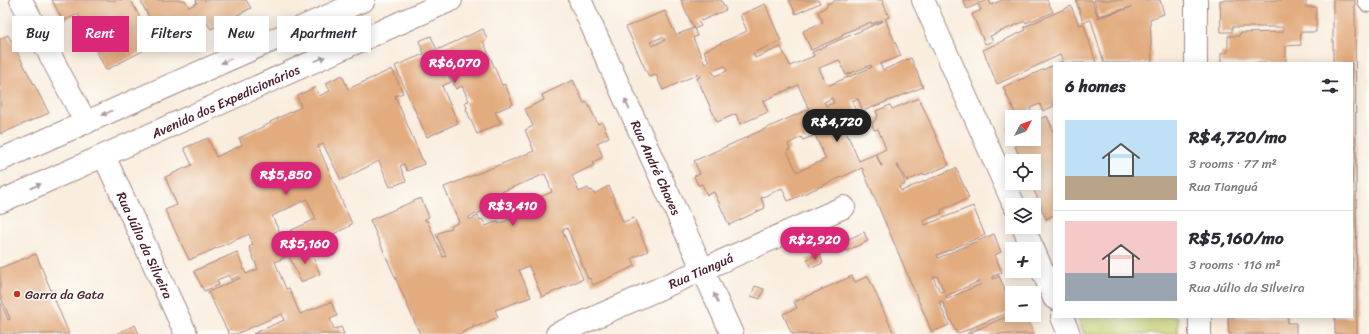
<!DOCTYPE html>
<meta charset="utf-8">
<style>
body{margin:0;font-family:Sriracha,sans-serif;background:#f7f7f7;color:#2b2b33;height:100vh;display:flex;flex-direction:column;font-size:15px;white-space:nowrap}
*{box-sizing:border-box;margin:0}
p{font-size:13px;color:#7c7c81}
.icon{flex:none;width:22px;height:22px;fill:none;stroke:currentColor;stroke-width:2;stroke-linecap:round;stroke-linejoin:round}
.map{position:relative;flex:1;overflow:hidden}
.panel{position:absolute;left:1053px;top:62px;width:300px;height:256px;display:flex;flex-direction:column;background:#fff;border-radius:0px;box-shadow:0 2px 10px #0003}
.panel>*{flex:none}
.top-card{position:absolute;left:12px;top:16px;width:380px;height:36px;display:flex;gap:8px}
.needle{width:26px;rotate:49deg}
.buttons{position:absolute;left:1005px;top:110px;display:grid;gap:8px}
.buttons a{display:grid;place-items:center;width:36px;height:36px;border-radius:0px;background:#fff;box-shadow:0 2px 10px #0003;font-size:20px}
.price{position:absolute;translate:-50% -34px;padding:0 9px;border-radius:14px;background:#db2777;color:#fff;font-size:13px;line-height:26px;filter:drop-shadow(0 1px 2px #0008)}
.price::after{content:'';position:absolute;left:50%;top:24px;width:12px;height:9px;margin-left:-6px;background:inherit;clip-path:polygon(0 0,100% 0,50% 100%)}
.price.current{background:#222;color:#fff}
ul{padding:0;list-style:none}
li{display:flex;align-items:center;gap:12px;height:100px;padding:0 12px}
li+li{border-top:1px solid #e1e1e2}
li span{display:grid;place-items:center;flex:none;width:112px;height:80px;border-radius:0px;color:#555}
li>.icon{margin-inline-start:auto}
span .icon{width:48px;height:48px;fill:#fffc;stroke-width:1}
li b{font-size:17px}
h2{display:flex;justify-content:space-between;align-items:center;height:48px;padding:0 12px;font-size:17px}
.tag{padding:0 14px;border-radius:0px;background:#fff;box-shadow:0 2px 10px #0003;font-size:14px;line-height:36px}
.tag.current{background:#db2777;color:#fff}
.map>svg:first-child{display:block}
.green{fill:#c6d273;stroke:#88784f}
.building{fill:#e2ac7f;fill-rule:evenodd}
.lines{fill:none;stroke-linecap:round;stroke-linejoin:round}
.minor-casing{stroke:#a28684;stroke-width:24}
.primary-casing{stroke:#a28684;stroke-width:24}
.minor{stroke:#fff;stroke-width:22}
.primary{stroke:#fff;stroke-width:22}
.oneway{fill:#ae9aa0}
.poi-dot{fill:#c8321e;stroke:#fdfcf7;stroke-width:1.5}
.labels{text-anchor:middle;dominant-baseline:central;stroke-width:3;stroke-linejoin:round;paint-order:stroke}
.street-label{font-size:13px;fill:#4a1f2b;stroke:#fdfcf7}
.poi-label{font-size:13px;fill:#4a1f2b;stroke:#fdfcf7;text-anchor:start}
</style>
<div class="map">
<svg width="1369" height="334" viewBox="0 0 1369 334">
<rect width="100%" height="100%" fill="#fdfcf7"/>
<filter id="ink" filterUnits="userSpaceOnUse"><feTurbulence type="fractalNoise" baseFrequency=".025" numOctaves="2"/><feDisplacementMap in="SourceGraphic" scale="8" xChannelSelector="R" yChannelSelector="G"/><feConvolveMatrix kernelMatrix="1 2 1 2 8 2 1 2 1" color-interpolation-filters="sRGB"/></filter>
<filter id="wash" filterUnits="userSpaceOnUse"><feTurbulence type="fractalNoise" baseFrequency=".012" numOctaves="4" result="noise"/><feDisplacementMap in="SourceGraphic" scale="16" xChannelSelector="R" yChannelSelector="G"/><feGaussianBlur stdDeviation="0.9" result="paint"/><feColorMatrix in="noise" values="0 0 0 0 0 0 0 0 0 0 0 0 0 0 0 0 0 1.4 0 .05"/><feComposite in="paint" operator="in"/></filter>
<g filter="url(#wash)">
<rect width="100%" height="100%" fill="#f9edde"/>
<path class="green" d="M1077 317H1178V334H1084Z"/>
<g id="blocks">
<path class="building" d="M52 0H131L152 41 160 37 162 41 106 70 78 14 63 21Z
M140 0H185L189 7 197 3 196 0H246L251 8 236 16 231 23 225 24 223 23 211 29 207 23 168 44 157 23 153 25Z
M681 0H721L726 10 701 21V20L698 21 701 26 694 29Z
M789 0H818L820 3 796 14Z
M837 0H882L889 17 885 19 901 56 880 64 883 70 911 58 923 87 863 111 858 99 852 101 859 118 843 125 859 161 876 154 881 166H882L876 154 886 149 878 129 874 130 872 124 878 116 876 111 890 105 892 109 919 98 949 165 925 175 924 174 906 181 898 165H897L905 184 899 187 901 191 956 168 969 198 941 210 942 213 923 221 925 225 973 206 985 235 937 255 938 258 994 234 1001 252 995 255 1002 273 993 276V279L999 276 1012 305V311L957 334 942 301 939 302 949 325 932 332 862 168 788 201 782 188 761 198 765 208 729 225 714 192 707 195 702 184 698 185 694 176 700 174 694 161 809 109 798 85 763 101 768 112 740 124 736 114 717 122 697 78 700 77 698 74 663 90 656 75 649 77 626 27 665 11 676 35 694 28 697 36 693 38 705 64 709 62 704 51 747 31 740 15 765 4 781 41 753 53 755 58 781 47 790 66 814 56 812 52 883 21 882 20 872 24 871 22 842 34 843 36 811 50 803 31 823 22 818 12 827 6V4ZM663 37 665 40 652 46 650 42ZM839 60 846 75 871 65 872 67 827 86 819 68ZM725 66 727 71 715 76 712 71ZM832 98 834 103 826 106 824 102ZM815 135 826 159 797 172 787 151 790 150 788 144 801 137 803 140ZM937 276 944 291 940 292 933 277ZM980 281 981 284 947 299 946 296Z
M963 0H977L979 3 989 0 991 5 1002 0H1047L1053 12 1026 23 1025 21 990 36 993 41 985 44 972 14 981 10 978 4 967 9Z
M1076 0H1092L1098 18 1132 7 1099 16 1094 0H1160L1164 14 1150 19 1152 63H1104L1091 20 1083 22Z
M1220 0H1306V7H1316V32H1300L1301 45 1286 46V63H1221V53L1228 52V36H1239L1240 33 1283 32V27H1232V32H1221Z
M1333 0H1355L1357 334H1335V317H1352V63H1333Z
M1071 6 1079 25 1084 24 1096 63H1058L1063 61 1060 55 997 84 983 50 1026 30 1024 27Z
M483 29 487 39 483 41 502 85 505 84 513 104 495 112 501 123 477 134 466 109 467 108 465 102 469 101 462 86 456 89 445 62 443 63 451 82 442 86 458 123 427 137 395 66 424 54 419 41 431 36 437 50Z
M8 35 49 113 0 134V39Z
M1054 65V106L1043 111 1040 104 1030 108 1033 116 1038 114 1040 119 1047 116 1054 133V215L1046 219 1031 183H1034V161H1021L1015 146 1029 139H1034V117H1017L1003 87Z
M392 69 403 93 395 96 424 164 407 171 404 164 400 166 406 181 390 187 379 161 341 180 323 144 318 146 352 224 349 225 350 226 275 262 286 289 289 288 300 314 331 302 337 316 330 319 334 329 341 327 344 334H253L284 320 282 314 236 334H229L208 292 240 278 239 276 231 280 229 275 217 280 219 285 204 291 194 271 237 252 246 274 258 269 249 247 253 245 249 234 189 260 165 210 177 205 165 177 192 165 184 148 208 138 216 157 242 145 239 138 271 123 270 122 301 107 297 96 315 87 319 96 330 91 326 83 342 75 348 89ZM307 199 316 219 281 235 272 216Z
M573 80 584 103 587 102 598 124 602 122 609 137 597 143 603 157 593 162 594 165 572 176 579 192 588 188 590 191 592 190 594 194 609 186 623 222 634 218 648 251 632 258 635 266 593 285 590 278 588 279 567 228 562 230 583 279 542 297 529 266 519 270 531 297 495 310 498 317 476 327 475 325H473L474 327 459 334H420L370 220 421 198 429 217 425 219V221L427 220 443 257 446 256 436 234 451 228 450 227 459 222 444 187 534 151 525 130 533 126 525 109 544 100 542 95ZM545 174 552 192 517 207 516 204 505 208 510 219 499 224 498 221 486 226 482 219 480 220 478 216 469 220V217L503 203 499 193Z
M1012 125V139L1007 128Z
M864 232 868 241 846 251 842 242Z
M309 247 320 274 301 282 289 256Z
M36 254 69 334H0V301L8 320 10 319 0 295V268Z
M820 254 823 263 811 268 807 259Z
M852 276 855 282 868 276 894 334H792L783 314 797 308 794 302Z
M755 286 764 289 760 299 751 296Z
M1012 314 1026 315 1034 334H967Z
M1228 317H1288V323H1296V334H1229Z
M135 325 139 334H116Z"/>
</g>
</g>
<g filter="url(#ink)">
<use href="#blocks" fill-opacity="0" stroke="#a28684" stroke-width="1"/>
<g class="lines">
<defs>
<g id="minor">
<path d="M21 0 86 123"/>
<path id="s1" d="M580 0 732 334"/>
<path d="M923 0 1014 205"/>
<path d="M1196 0V63"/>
<path d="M1369 0V1"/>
<path id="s2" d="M104 156 186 334"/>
<path d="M1023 227 1033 249"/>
<path d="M1034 251 1054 298"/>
<path d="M1062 317 1069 334"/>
<path d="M1200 317V334"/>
<path id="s3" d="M557 334 844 207"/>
</g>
<g id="primary">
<path d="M0 160 364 0"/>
<path id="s4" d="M0 202 451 0"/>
</g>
</defs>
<use href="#minor" class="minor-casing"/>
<use href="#primary" class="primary-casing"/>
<use href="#minor" class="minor"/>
<use href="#primary" class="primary"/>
</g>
<defs><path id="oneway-solid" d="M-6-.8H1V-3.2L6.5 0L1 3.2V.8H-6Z"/></defs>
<g class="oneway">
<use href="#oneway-solid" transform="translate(320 59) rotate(-25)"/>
<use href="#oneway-solid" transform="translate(226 61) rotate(156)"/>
<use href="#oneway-solid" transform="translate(627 104) rotate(-115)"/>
<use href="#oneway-solid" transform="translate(107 113) rotate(156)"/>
<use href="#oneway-solid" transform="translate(36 186) rotate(-24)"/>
<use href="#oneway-solid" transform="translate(716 298) rotate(-114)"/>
</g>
</g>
<circle class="poi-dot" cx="17" cy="294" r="4"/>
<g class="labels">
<g class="street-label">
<text stroke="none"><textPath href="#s4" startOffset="247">Avenida dos Expedicionários</textPath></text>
<text stroke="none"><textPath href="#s1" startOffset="184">Rua André Chaves</textPath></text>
<text stroke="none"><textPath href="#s2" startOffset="98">Rua Júlio da Silveira</textPath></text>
<text stroke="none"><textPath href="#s3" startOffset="157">Rua Tianguá</textPath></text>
</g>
<g class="poi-label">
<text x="25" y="294">Garra da Gata</text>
</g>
</g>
</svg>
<div class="buttons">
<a><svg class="needle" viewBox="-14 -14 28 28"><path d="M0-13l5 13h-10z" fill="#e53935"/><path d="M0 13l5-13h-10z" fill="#7c7c81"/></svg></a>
<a><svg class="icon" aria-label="locate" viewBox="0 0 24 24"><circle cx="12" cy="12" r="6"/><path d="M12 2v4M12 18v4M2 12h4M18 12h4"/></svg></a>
<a><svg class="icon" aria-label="layers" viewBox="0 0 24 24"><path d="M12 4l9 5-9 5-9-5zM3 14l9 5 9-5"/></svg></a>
<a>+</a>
<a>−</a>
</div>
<b class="price" style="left:455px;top:84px">R$6,070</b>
<b class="price current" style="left:837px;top:143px">R$4,720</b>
<b class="price" style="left:286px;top:196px">R$5,850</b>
<b class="price" style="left:513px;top:227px">R$3,410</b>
<b class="price" style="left:815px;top:261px">R$2,920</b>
<b class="price" style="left:305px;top:265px">R$5,160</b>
<div class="top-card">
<a class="tag">Buy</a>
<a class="tag current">Rent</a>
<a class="tag">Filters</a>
<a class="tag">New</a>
<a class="tag">Apartment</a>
</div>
<section class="panel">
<h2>6 homes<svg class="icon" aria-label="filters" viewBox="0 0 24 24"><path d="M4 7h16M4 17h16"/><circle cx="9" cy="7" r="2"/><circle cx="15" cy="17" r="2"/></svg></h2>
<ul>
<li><span style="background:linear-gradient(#bfe0f5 70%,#b9a48a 0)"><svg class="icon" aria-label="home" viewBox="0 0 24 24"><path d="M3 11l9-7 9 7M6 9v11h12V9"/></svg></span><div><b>R$4,720/mo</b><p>3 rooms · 77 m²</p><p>Rua Tianguá</p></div></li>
<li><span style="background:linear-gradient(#f6c9c9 65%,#9aa5b1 0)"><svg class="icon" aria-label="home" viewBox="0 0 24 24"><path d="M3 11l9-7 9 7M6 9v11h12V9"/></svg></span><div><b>R$5,160/mo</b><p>3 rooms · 116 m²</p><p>Rua Júlio da Silveira</p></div></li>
</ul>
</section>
</div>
